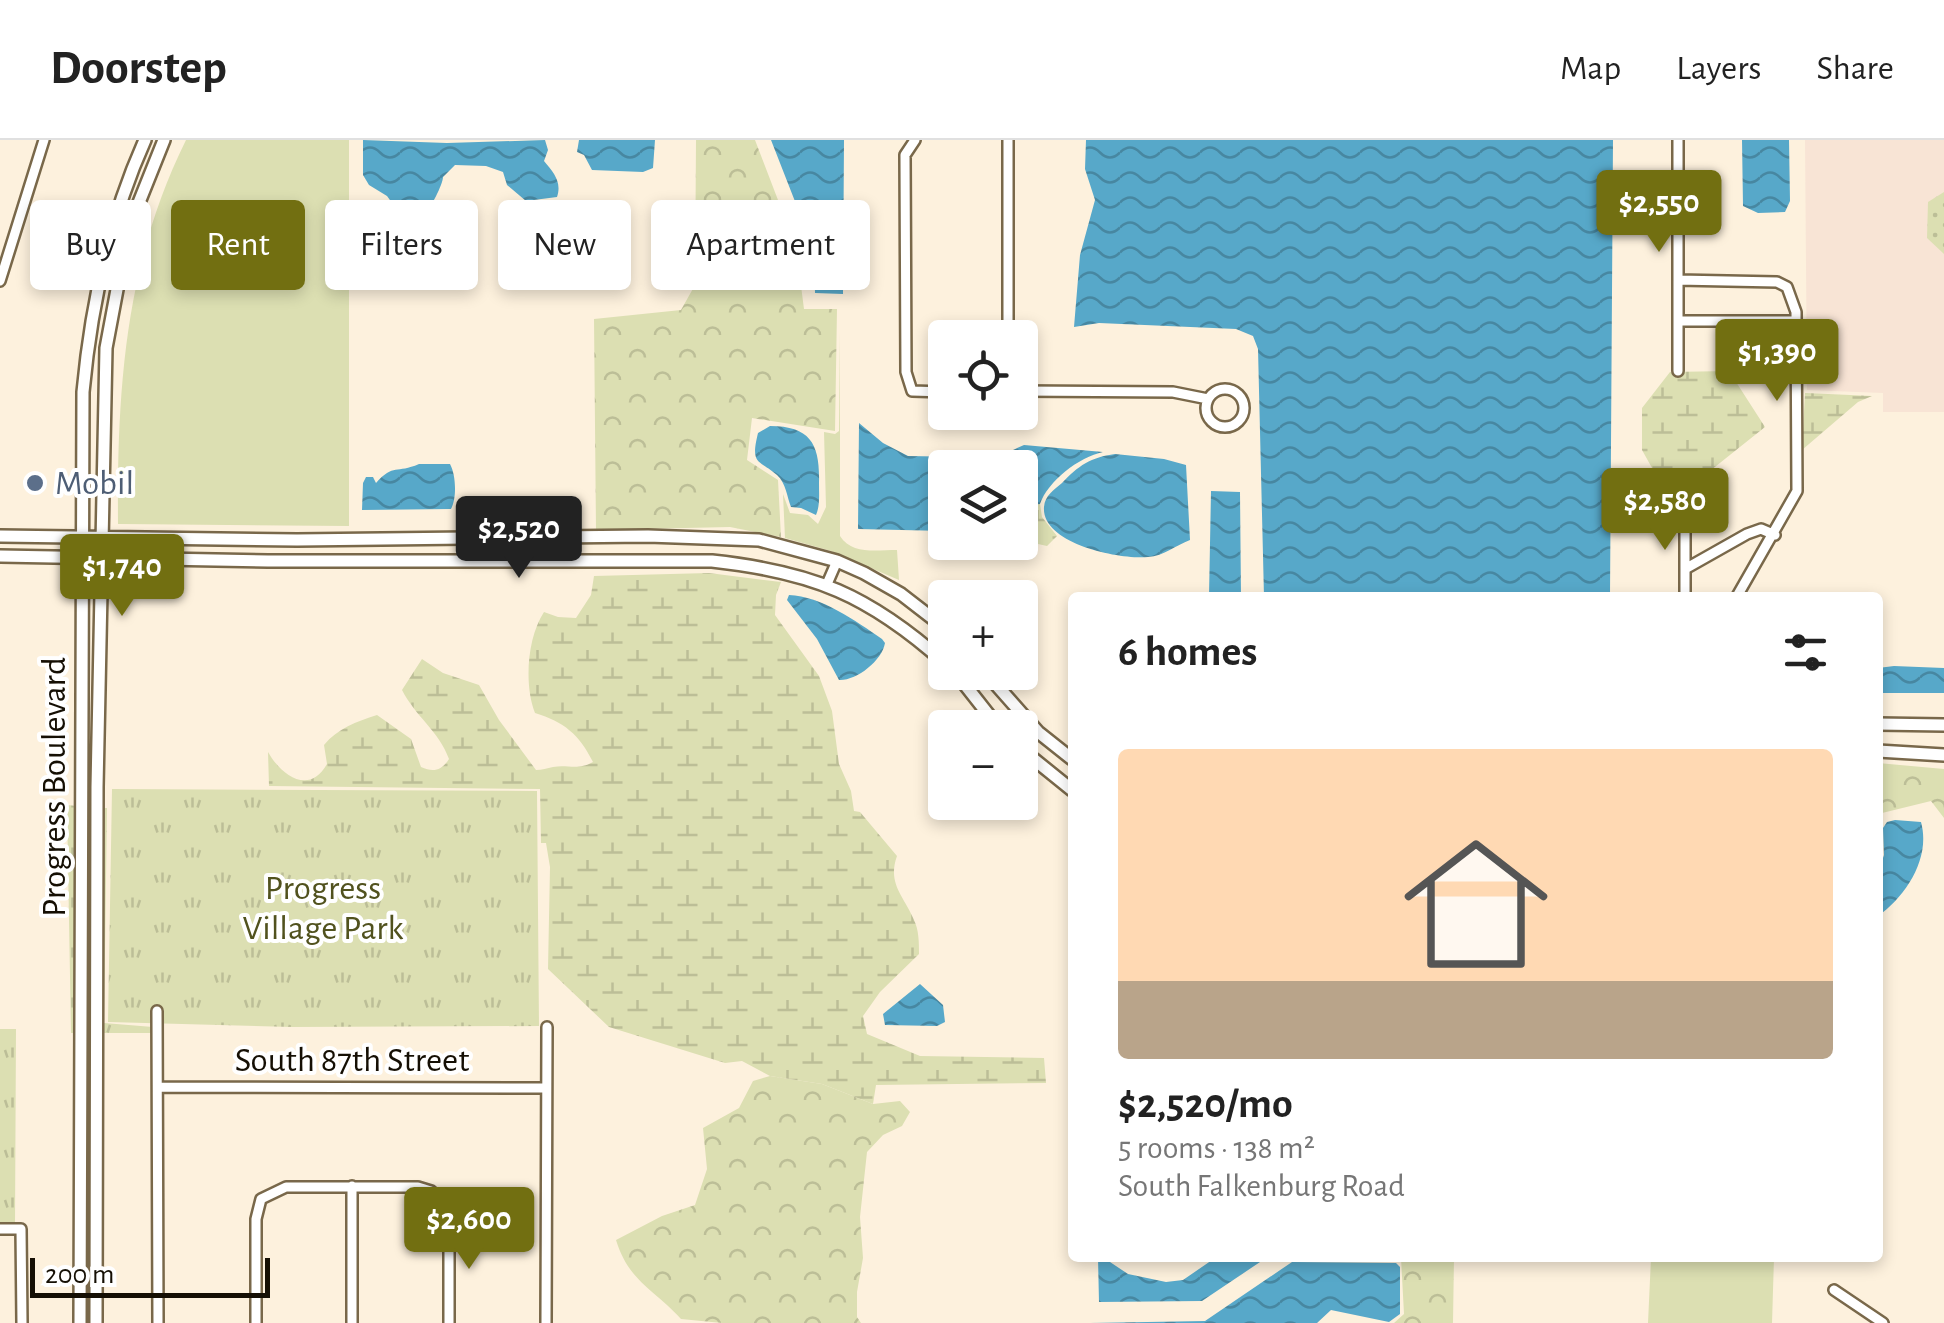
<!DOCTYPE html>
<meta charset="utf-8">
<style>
body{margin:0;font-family:"Alegreya Sans",sans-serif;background:#f6f6f6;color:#222;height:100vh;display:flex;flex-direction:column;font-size:38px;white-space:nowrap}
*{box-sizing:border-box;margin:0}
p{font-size:32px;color:#767676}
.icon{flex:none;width:55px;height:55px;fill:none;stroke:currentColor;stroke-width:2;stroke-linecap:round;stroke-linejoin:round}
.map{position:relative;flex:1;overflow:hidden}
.details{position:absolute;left:1068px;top:452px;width:815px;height:670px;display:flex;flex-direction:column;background:#fff;border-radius:10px;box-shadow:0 5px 15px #0003}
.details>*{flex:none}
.banner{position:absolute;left:30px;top:60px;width:888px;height:90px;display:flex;gap:20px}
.controls{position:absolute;left:928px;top:180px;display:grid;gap:20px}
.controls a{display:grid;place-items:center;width:110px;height:110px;border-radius:10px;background:#fff;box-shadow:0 5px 15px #0003;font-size:50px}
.scale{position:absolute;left:30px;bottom:25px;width:240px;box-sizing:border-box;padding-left:10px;border:5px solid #150f04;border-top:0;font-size:28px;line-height:35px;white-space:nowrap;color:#150f04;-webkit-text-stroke:8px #fff;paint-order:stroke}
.price{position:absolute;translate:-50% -85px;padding:0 22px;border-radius:10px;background:#726f11;color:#fff;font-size:32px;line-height:65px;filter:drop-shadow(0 2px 5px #0008)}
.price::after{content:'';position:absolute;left:50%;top:60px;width:30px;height:22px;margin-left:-15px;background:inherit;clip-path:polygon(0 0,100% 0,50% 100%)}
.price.on{background:#222;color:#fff}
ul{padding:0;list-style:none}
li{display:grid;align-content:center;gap:20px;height:530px;padding:0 50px}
li span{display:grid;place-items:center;height:310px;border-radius:10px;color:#555}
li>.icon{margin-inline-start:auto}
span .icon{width:180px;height:180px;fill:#fffc;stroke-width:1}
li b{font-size:42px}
h2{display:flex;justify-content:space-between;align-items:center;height:120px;padding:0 50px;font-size:42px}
.tag{padding:0 35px;border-radius:10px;background:#fff;box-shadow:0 5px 15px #0003;font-size:35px;line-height:90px}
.tag.on{background:#726f11;color:#fff}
header{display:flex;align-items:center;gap:60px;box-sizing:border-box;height:140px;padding:0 50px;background:#fff;border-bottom:2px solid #e0e0e0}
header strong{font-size:48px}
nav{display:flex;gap:55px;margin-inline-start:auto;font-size:35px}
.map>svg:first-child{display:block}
.education{fill:#f8e4d5}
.grass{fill:#dcdfb2}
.forest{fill:url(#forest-crowns)}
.wetland{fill:url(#wetland-marsh)}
.park{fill:url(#park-tufts)}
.garden{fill:url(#garden-dots)}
.water{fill:url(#water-waves)}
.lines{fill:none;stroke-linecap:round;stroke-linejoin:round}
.street-casing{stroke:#79684a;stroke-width:14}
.secondary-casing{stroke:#79684a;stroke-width:16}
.street{stroke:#fff;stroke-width:9}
.secondary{stroke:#fff;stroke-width:11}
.service-dot{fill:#5c6f8a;stroke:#fff;stroke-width:4}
.labels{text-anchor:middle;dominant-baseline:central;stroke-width:8;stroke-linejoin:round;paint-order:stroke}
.service-label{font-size:35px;fill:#4e5e75;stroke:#fff;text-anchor:start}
.street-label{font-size:35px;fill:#150f04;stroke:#fff}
.park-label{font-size:35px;fill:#51521e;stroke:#fff}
</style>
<header>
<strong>Doorstep</strong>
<nav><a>Map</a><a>Layers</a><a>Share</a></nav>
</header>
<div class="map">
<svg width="1944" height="1183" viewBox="0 0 1944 1183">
<defs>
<pattern id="forest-crowns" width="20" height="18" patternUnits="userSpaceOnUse" patternTransform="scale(2.5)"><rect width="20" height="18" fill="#dcdfb2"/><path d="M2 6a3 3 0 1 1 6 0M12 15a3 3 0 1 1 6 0" fill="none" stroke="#bcbe97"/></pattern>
<pattern id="wetland-marsh" width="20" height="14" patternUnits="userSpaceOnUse" patternTransform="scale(2.5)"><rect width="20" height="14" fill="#dcdfb2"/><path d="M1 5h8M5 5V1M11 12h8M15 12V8" fill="none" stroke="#bcbe97"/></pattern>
<pattern id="park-tufts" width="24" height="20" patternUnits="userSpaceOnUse" patternTransform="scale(2.5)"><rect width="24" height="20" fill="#dcdfb2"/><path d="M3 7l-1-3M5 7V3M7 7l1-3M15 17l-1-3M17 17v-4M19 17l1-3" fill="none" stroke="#bcbe97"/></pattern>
<pattern id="garden-dots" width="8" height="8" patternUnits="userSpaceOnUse" patternTransform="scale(2.5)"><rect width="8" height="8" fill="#dcdfb2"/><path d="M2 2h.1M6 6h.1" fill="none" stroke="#bcbe97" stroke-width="1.8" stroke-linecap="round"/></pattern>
<pattern id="water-waves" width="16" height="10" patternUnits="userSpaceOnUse" patternTransform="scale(2.5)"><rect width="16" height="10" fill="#57a8c9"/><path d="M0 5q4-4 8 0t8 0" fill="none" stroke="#4787a1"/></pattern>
</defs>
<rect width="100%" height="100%" fill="#fdf1dd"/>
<path class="education" d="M1805 0H1944V272H1883V253L1807 250Z"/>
<path class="grass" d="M186 0H349V386L118 384C117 249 125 123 186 0Z
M840 191V396C852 415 876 410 897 410L899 440 831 411 785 398 783 354 790 373 808 375 818 384 826 367 824 292 835 294 839 291Z
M1651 1118H1774L1772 1183H1648Z"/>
<path class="forest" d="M696 0H755L796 107 804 169H837L835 291 752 278 747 320 778 340 781 397 730 387 596 390 594 179 681 170 695 145Z
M1878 623 1944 629V678L1931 661 1878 674Z
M770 936 822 944 873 964 900 961 910 972 902 986 883 995 867 1012 860 1077 863 1118 857 1152V1177L861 1183H722L681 1179C653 1148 629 1142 616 1100L662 1076 695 1065 707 1029 703 988 739 968 753 941Z
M1401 1118H1454L1453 1183H1394L1404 1174Z"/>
<path class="wetland" d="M1729 231 1765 287 1671 362 1642 310V268L1670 232Z
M1805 253H1806L1872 256 1858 262 1802 310Z
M1022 364H1040L1042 377 1057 396 1047 406 1020 400Z
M709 433 781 442 776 455 775 475 819 536 832 571 839 624 851 651 854 671 860 672 897 716C887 744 904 756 914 780 919 790 919 803 919 814L880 852 863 876 867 894 920 916 1044 918 1046 943 876 945 873 964 822 944 770 936 742 921 725 923 609 887 548 829 550 727 546 703H541L540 649 269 646 268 612C281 635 309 656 327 624L324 605C338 588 356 582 377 575L411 599 421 627C434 633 442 630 449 619 439 591 415 576 402 550L422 519 443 533 479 545 499 580 536 630C542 630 547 628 553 627 568 624 577 631 593 622 579 594 564 582 535 573 524 545 527 498 544 472L558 477 576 478 591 455 594 436Z"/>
<path class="park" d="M509 72H557V86H510Z
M112 649 537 651 539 886 292 887 108 882Z
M67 665 77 666 76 893H71Z
M102 668H107L104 883 153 887V893H101Z
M0 889H16L15 1084H0Z"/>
<path class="garden" d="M1944 52V114L1927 98 1928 62Z"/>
<path class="water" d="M363 0 447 3 545 0 548 10 544 21C554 33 562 42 557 57L526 61 507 45 503 32 486 26 455 25 443 37C443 44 430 70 425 73 419 76 407 74 400 74L387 56 369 45 363 35Z
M579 0H655L653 28 643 32 592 30 584 15 577 12Z
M771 0H844L843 154 815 153 814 110Z
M1086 0H1613L1610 457H1264L1258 209 1253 196 1236 189 1099 183 1074 187 1080 115 1095 60 1085 29Z
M1742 0H1789L1790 61 1785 72 1758 73 1743 66Z
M859 283 883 303 908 316 967 317 969 327 945 328V391L858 389Z
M770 286C812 286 820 306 819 343 819 355 820 366 816 375L801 368 791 367C787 357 786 343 777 335 759 319 750 326 758 293Z
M1024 305 1103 312C1079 317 1048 341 1040 364L1020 366V328L1002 327 1000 320 1004 314Z
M1115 314 1164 319 1186 325 1190 400C1176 405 1164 416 1148 417 1121 420 1041 404 1044 367 1045 355 1054 350 1062 343 1078 326 1091 317 1115 314Z
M419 324H450C456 335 457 358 451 369L362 370 363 343 366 337H373L376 343C394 323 396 334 419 324Z
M1211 351 1240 352 1241 457H1209Z
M789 455C821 456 856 481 882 499L885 503C882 521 856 541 839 540L817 499 787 460Z
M1894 526 1944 528V553H1878V528Z
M1895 680 1921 682C1931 718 1906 756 1878 776V733L1884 715 1883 688 1887 682Z
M920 844 943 865 945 882 937 886 885 885 883 874Z
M1098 1118H1104L1128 1134 1166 1142 1183 1140 1215 1118H1266L1202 1161 1099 1162Z
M1292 1122 1396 1123 1400 1127V1174L1389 1182 1331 1170 1317 1183H1090L1205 1181Z"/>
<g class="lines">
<defs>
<path id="street" d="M915 0 905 15 906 232 912 251 945 252
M1008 0V198
M1678 0V231
M1678 140 1777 142 1787 147 1796 172 1797 351 1736 458
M0 141 44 0
M1678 181H1796
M1206 268a19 19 0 1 1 38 0a19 19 0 1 1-38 0Z
M1020 251 1173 252 1208 259
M1685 368V458
M1685 429 1747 394 1761 389 1775 395
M827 444 837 421
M157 871 158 1183
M159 947 546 948
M352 1046V1183
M0 1089H21L22 1183
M1834 1150 1883 1183
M256 1183V1079L261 1059 286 1047H418L431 1051 441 1060 449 1081V1183
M546 1183 547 887"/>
<path id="secondary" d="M0 396 297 400 648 396 759 400 837 421 864 433 901 454 945 488
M0 416 268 421H712C813 432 869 455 945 523
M955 532 999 588
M985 532 1038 592 1072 619
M1878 584 1944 585
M1020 608 1072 650
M1878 611 1944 615
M80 1183 83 252C91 166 109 80 145 0
M96 1183 97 647 106 208 122 123 138 65 164 0"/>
</defs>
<use href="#street" class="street-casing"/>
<use href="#secondary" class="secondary-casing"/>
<use href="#street" class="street"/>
<use href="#secondary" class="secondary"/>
</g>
<circle class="service-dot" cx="35" cy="343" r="10"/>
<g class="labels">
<g class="service-label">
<text x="55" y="343">Mobil</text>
</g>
<g class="street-label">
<text transform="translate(54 647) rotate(-90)">Progress Boulevard</text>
<text x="352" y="920">South 87th Street</text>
</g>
<g class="park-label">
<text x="323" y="748">Progress<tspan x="323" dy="40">Village Park</tspan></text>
</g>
</g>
</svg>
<div class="controls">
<a><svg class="icon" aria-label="locate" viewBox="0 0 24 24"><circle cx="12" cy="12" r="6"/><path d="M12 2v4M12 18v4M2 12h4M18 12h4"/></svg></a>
<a><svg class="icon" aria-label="layers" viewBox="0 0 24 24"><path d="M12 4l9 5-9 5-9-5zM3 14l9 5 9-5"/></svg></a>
<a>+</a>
<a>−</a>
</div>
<div class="scale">200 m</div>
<b class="price" style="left:1659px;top:115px">$2,550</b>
<b class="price" style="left:1777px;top:264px">$1,390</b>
<b class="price" style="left:1665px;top:413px">$2,580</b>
<b class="price on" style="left:519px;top:441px">$2,520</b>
<b class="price" style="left:122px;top:479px">$1,740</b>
<b class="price" style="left:469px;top:1132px">$2,600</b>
<div class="banner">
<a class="tag">Buy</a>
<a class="tag on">Rent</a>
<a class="tag">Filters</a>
<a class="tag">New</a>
<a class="tag">Apartment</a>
</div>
<section class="details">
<h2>6 homes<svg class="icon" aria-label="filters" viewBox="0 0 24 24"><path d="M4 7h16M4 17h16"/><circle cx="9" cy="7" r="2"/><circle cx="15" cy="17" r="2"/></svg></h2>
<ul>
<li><span style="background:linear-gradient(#ffd9b3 75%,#b9a48a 0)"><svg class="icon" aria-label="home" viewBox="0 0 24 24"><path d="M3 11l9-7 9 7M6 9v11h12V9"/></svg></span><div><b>$2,520/mo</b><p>5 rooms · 138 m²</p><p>South Falkenburg Road</p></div></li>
</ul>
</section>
</div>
